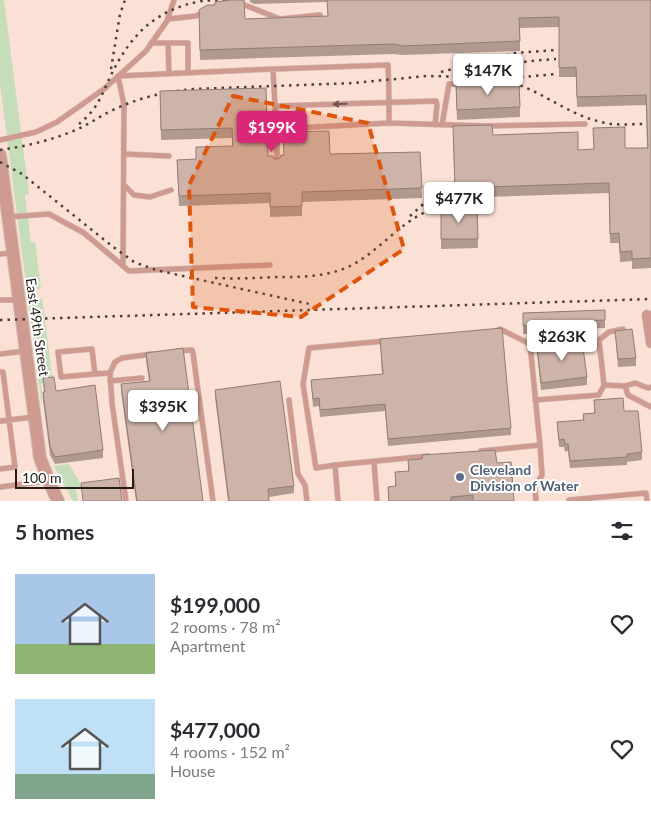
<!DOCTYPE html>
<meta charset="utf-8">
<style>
body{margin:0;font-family:Lato,sans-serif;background:#f7f7f7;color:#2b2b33;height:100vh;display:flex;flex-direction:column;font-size:19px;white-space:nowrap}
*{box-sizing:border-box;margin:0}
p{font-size:16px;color:#7c7c81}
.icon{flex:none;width:28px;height:28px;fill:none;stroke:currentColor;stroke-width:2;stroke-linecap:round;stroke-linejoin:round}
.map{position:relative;height:501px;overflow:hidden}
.drawer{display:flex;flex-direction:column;background:#fff;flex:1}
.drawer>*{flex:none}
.scale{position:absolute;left:15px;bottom:12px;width:119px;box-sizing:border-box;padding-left:5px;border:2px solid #251c18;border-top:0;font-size:14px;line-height:18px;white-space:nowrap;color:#251c18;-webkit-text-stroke:4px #fff;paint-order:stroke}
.price{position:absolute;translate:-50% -42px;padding:0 11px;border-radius:5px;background:#fff;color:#222;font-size:16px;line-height:32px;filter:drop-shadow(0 1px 2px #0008)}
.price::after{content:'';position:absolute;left:50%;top:30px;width:15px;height:11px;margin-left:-8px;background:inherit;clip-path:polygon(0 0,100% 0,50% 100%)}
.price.on{background:#db2777;color:#fff}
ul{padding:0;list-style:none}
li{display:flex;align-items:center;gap:15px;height:125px;padding:0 15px}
li span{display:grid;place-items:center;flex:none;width:140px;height:100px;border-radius:0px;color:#555}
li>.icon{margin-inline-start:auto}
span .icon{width:60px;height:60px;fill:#fffc;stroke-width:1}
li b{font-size:21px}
h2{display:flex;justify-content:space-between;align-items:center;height:60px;padding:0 15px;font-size:21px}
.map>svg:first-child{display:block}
.green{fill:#c6ddba}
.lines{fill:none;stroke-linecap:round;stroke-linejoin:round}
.service-casing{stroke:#d4beb3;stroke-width:6}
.minor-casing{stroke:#d4beb3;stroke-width:11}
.tertiary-casing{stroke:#d4beb3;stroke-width:14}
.service{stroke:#cf9b91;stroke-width:5}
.minor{stroke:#cf9b91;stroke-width:10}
.tertiary{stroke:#cf9b91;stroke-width:12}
.rail{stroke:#4b3f39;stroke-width:2.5;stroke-dasharray:2.5 5;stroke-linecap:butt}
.wall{fill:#b09a90}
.building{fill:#cdb3a8;stroke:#907d76}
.oneway{fill:#71554e}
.marked{fill:#de560d;fill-opacity:0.2;stroke:#de560d;stroke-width:4;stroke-dasharray:10 6;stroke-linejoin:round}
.service-dot{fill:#5c6f8a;stroke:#fff;stroke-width:2}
.labels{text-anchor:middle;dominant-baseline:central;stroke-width:4;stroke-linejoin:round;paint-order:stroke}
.street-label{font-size:14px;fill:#251c18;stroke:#fff}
.service-label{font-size:14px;font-weight:bold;fill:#4e5e75;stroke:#fff;text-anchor:start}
</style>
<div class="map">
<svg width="651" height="501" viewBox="0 0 651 501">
<rect width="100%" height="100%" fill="#fbe1d5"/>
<path class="green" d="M0 0H4L29 194 25 195 31 242H35L41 289H29L30 298H42L53 382 41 384 43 398 42 399V407L0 84Z
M69 464 83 488H76L78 501H73L54 466Z"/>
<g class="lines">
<defs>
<path id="service" d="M238 5 242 4 280 19 320 15
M168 19 196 16 203 12
M151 43H168L169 74
M168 43H188V73
M273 69 275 106
M389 123 488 126 585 124
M442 125 449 84H471
M277 129V165
M0 140 36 132 57 122 104 89 146 51 167 21 174 0
M124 154 169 156
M124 185 134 195 150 197 171 190
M8 217 49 214 84 233 129 271 270 265
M0 254 12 253
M123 266 124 105 118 76 250 70 388 65C389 85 389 104 389 123L277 129 275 106 436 101 437 105 435 125
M0 300H19
M498 330 500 329 530 344 540 445
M599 340 609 332 623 329
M530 344 599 340 604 385 625 386
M178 351 192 350 193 353 213 501
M0 354 26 351
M0 372H3L15 467 0 469
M95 374 92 349 58 352 61 377 95 374 110 373
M110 381 142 378
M651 387 648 388 635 383 625 386 628 395 651 407
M289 400 298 474 305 485 307 501
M535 400 599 395 604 385
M0 421 34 417
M481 451 540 445 542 475 535 487 536 501
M374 462 377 501
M335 465 316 468 303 384 309 348 385 341
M0 487 48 481
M126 501 112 403 110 373 115 362 122 358 152 354
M338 501 335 465 428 456
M569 501V500L646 493 647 501"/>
<path id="minor" d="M647 315 651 343"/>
<path id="tertiary" d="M0 155 40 458 50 484 58 501"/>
</defs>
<use href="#service" class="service-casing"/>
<use href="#minor" class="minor-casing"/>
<use href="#tertiary" class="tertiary-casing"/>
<use href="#service" class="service"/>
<use href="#minor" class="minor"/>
<use href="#tertiary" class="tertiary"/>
<path class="rail" d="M111 69 120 14 125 0
M441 72 515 53 556 50
M465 72 530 61 556 59
M506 81C540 89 566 114 601 122 615 126 632 124 647 124
M79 124C85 119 93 111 97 104 103 94 107 83 112 73 132 33 157 9 202 1 213 0 226 0 237 0
M0 150C27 146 53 140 78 129 87 125 96 119 105 114 133 99 162 92 194 89L354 83 426 76 510 78 557 74
M0 162 22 174 112 246 134 262 156 270 314 305
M410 216 430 198 452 186
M215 278C236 279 256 278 277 277 300 277 326 277 348 267 369 257 385 240 403 226 410 221 418 215 426 212 437 208 449 208 460 207
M0 320 651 299"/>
</g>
<path class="wall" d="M250 0H651V268L632 269V261L620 262 619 243H610L609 193 455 198 453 136 493 135 578 150 647 148 646 105 577 107 576 77H559V27L520 28V51L403 55 393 54 200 60 199 10 245 19 328 16 327 2 254 4 250 2Z
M266 88 268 156 277 159 330 154 420 152 422 198 302 202V216L270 217V203L179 206 177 160 196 159 232 146V138L161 140 160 91Z
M456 94 520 107V117L457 120Z
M441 209H477L478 248 441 249Z
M605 310V328L551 330V333L523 334V313Z
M615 331 636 358V366L618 367Z
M380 339 511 428V435L388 446 385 411 320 417 319 406 313 407 311 380 382 374Z
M537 346 587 377V385L541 390 537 353Z
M146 353 203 501H136L121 392V384L149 381 146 360Z
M43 378 56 391 103 450V458L55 464 50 455 43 400V392H44Z
M215 390 294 486V493L269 497V501H228L215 397Z
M594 400 624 411 642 452V460L627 462V465L570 468 568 451 565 452 564 447H559L557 422 583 420V414L594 413Z
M408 460 497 463 514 501H388V487L395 486V472L408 471Z"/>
<path class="building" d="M231 0H244L245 19 328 16 327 0H651V258L632 259V251L620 252 619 233 610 234 609 183 455 188 453 126 492 125 493 135 578 132V150L594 149 593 128 625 127V148H648L646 95 577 97 576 67 559 68V17L519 18 520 41 403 46 393 44 200 50 199 10 207 5H215V2Z
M519 82 520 107 457 110 456 84Z
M266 88 268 156H273L274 159H277L280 158 281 155H284L283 132 329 131 330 154 420 152 422 188 302 192V206L270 207V193L179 196 177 160 196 159V147L233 146 232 128 161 130 160 91Z
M441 209H477L478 239H441Z
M605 310V320L551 322V325L523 326V313Z
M502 328 511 428 388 439 385 404 320 410 319 398 313 399 311 380 383 374 380 339Z
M632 329 636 358 618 359 615 331Z
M582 340 587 377 541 383 537 346Z
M183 348 203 501H137L121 384 150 381 146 353Z
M54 377 56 391 95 385 103 450 55 457 50 447 43 392H45L43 378Z
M280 381 294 486 268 489 269 501H229L215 390Z
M623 398 624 411H638L642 452 627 454V457L570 461 568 444H565L564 439 559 440 557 422 584 420 583 414 595 413 594 400Z
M495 450 497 463 511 462 514 501H473V495L451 497V501H389L388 487 396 486 395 472 409 471 408 460 422 459V455Z
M119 478 122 501H83L81 483Z"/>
<defs><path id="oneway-solid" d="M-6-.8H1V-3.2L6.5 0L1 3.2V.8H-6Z" transform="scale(1.25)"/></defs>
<use class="oneway" href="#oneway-solid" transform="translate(340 104) rotate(178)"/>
<path class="marked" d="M233 96 368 123 404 249 301 317 193 307 189 185Z"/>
<circle class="service-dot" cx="460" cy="477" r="5"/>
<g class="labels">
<g class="street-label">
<text transform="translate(38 327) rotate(82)">East 49th Street</text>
</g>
<g class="service-label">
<text x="470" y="469">Cleveland<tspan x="470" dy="16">Division of Water</tspan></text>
</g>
</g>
</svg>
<div class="scale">100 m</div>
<b class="price" style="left:488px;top:96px">$147K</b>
<b class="price on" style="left:272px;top:153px">$199K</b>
<b class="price" style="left:459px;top:224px">$477K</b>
<b class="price" style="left:562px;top:362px">$263K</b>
<b class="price" style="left:163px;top:432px">$395K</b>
</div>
<section class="drawer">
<h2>5 homes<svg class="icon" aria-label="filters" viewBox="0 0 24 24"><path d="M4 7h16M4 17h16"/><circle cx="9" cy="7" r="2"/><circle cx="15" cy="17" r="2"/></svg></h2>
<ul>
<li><span style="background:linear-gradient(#a9c7e8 70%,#8fb573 0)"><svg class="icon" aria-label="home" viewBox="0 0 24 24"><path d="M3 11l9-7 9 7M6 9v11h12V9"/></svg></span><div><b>$199,000</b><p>2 rooms · 78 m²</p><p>Apartment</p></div><svg class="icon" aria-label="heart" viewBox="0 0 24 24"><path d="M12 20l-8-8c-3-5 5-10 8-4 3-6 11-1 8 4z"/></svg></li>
<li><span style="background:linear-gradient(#bfe0f5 75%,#7fa58c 0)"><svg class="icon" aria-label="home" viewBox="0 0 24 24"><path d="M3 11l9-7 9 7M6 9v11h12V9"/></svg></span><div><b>$477,000</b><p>4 rooms · 152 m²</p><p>House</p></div><svg class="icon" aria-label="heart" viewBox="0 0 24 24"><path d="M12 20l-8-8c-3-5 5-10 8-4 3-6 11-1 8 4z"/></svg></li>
</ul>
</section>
